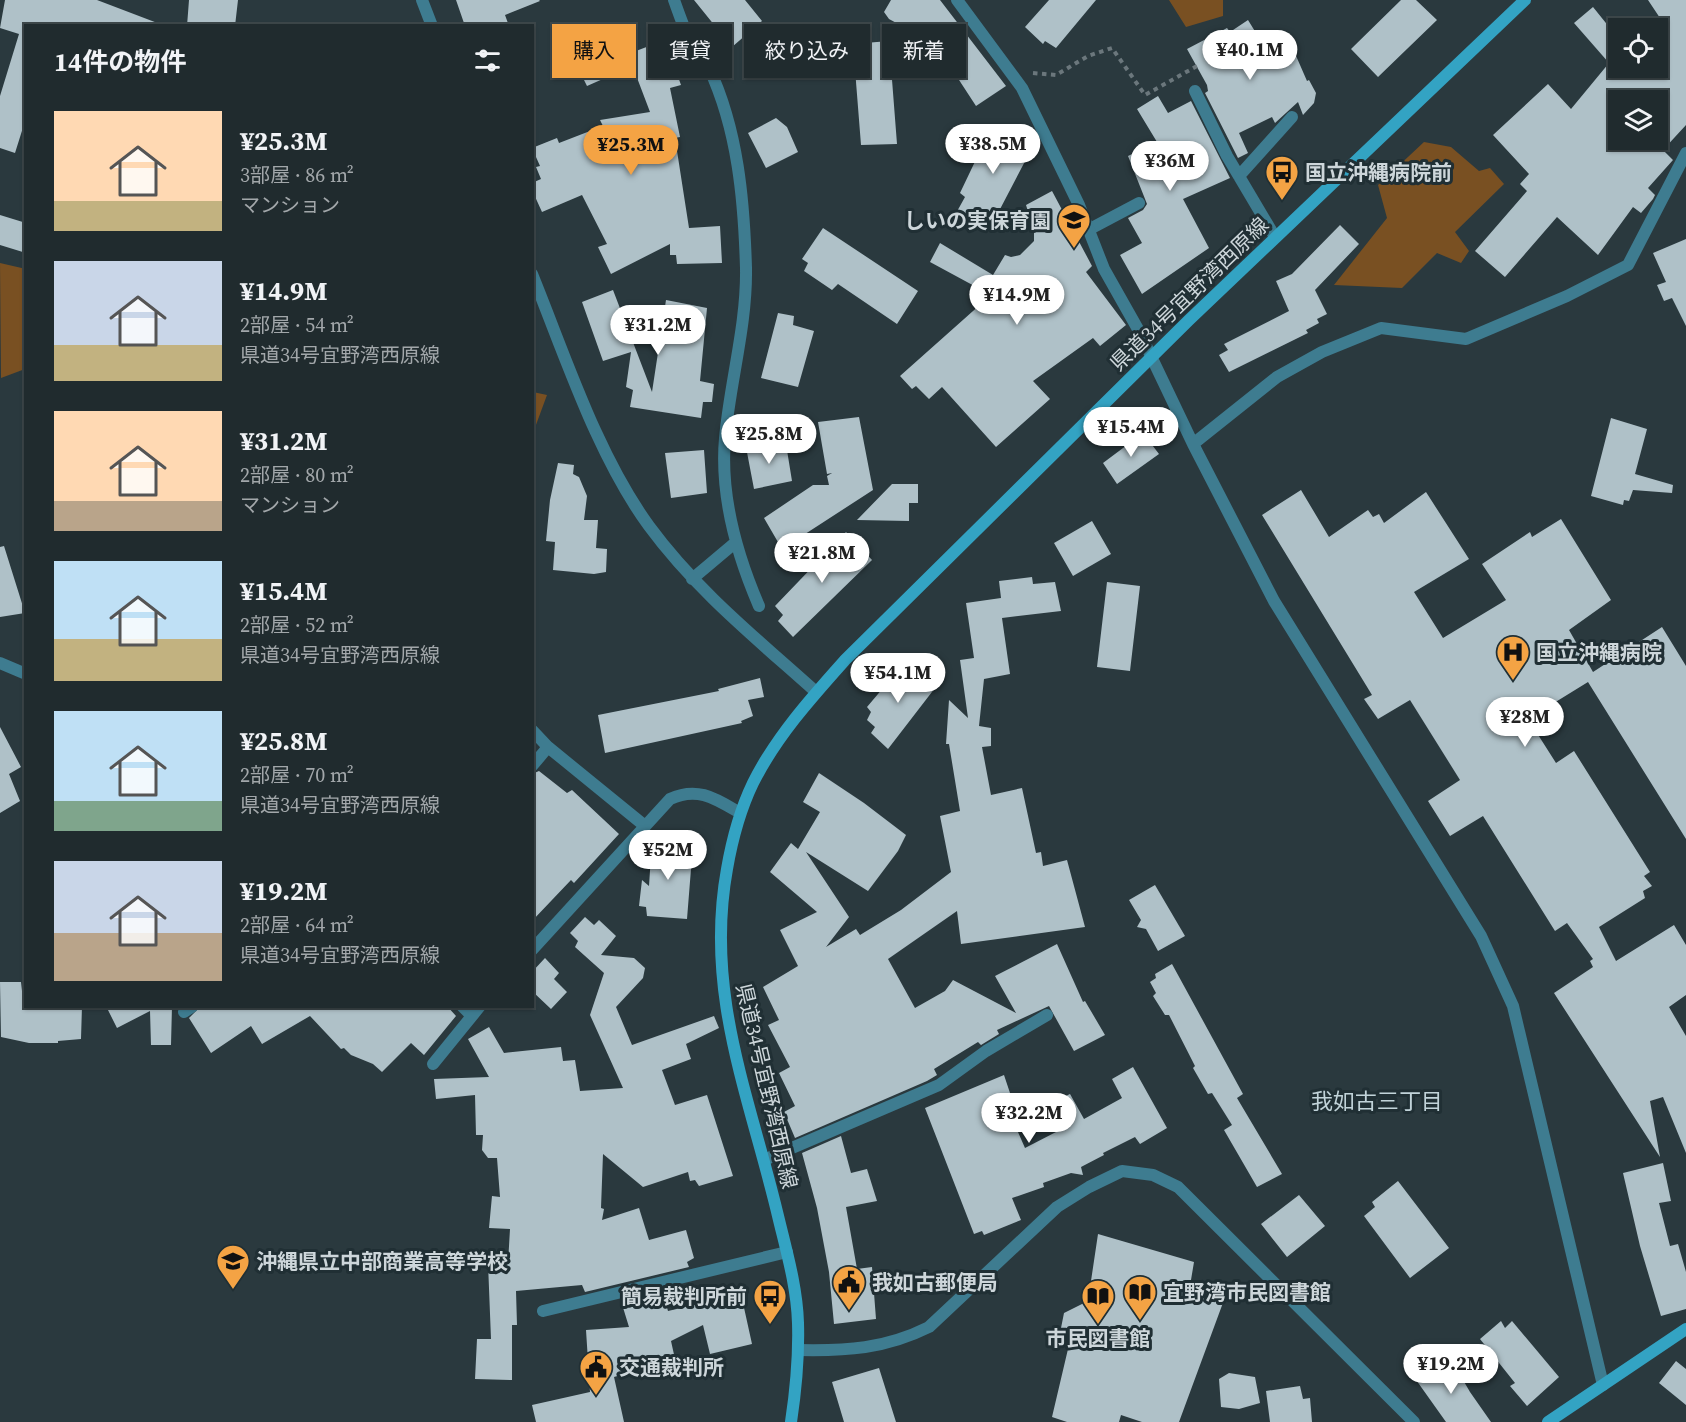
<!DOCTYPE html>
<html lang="ja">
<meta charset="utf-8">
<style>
body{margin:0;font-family:"Source Serif 4","Noto Sans JP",serif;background:#283336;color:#f1f3f6;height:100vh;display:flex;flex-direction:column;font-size:22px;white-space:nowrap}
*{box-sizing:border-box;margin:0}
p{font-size:20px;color:#a2a7aa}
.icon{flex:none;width:33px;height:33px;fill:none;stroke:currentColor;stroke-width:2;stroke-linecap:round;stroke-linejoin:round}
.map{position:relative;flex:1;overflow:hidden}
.details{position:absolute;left:24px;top:24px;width:510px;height:984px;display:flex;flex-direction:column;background:#202b2e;border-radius:0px;box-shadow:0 2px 4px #0004,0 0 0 2px #3d474a}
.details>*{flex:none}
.guide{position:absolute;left:552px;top:24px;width:570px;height:54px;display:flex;gap:12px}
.fabs{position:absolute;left:1608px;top:18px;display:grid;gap:12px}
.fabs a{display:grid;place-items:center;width:60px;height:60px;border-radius:0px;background:#202b2e;box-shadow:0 2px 4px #0004,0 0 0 2px #3d474a;font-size:30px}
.price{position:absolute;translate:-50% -51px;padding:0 14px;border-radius:21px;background:#fff;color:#222;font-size:20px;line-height:39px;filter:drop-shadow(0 2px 3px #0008)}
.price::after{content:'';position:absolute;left:50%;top:36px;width:18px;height:14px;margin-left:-9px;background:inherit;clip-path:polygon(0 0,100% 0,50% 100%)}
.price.current{background:#f4a344;color:#111}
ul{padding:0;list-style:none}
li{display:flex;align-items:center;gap:18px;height:150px;padding:0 30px}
li span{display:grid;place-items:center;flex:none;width:168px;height:120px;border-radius:0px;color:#555}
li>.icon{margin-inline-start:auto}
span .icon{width:72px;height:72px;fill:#fffc;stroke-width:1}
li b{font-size:26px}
h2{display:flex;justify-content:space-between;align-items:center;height:72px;padding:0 30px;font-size:26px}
.chip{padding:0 21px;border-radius:0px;background:#202b2e;box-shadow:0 2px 4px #0004,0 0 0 2px #3d474a;font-size:21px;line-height:54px}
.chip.current{background:#f4a344;color:#111}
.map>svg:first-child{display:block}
.green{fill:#795022}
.building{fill:#afc1c8;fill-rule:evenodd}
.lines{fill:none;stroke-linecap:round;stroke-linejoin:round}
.path{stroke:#6b777c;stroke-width:4;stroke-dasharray:4.5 4.5;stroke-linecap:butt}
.lane{stroke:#3e7c90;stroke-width:12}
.street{stroke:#3e7c90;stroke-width:12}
.secondary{stroke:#33a3c3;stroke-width:12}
.labels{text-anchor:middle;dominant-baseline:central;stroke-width:6;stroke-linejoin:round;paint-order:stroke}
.poi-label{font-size:21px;font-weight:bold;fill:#cdd6da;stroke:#202f34;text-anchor:start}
.street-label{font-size:21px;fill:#cdd6da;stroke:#202f34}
.neighbourhood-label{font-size:22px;fill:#c1d3d9;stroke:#202f34}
</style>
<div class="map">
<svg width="1686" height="1422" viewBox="0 0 1686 1422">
<rect width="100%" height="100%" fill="#2a393e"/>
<path class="green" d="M1169 0H1223V16L1186 27Z
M1424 142 1451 147 1479 171 1490 168 1504 184 1455 232 1469 251 1461 263 1437 253 1402 288 1334 285 1387 218 1378 185Z
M0 263 26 269 25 369 1 378Z
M533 392 547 395 533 433 532 392Z"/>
<path class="building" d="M5 0H97L160 24 26 26V118L15 153 0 148V96L19 34 0 28Z
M189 0H238L235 26H187Z
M456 0H539L540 1 505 15 509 26H465Z
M694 0H745L762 21 732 47Z
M891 0H940L1006 86 976 106 946 60 931 71 906 40 924 38 889 19 884 12Z
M1049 0H1096L1056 48 1045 41 1043 44 1025 27Z
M1401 0H1416L1437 20 1378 77 1351 49Z
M1648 0H1686V125L1663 150 1673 160 1648 188 1655 195 1653 199 1641 213 1633 207 1598 255 1557 217 1505 277 1475 251 1527 191 1520 184 1529 174 1493 135 1548 84 1571 109 1609 63 1574 23 1593 7 1618 38V68H1658V21L1660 18ZM1618 100H1658V140H1618Z
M1248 20 1256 33V57L1290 42 1307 81 1309 80 1316 93 1314 103 1303 115 1298 102 1275 123 1272 117 1239 133 1248 153 1238 158 1205 93 1208 91 1207 85 1187 49 1227 28 1230 32Z
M599 26 621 71 587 86 565 42Z
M665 40 681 85 670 88 680 137 675 138 689 228 720 226 722 263 677 264 676 255H670V244L611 274 598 247 607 244 582 195 542 212 532 190V183L541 179 536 167 540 166 532 148 557 138 559 143 603 126 600 120 650 112 628 54Z
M889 41 897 144 861 145 853 44Z
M1158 96 1168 113 1191 101 1230 178 1183 199 1209 248 1142 294 1120 255 1142 243 1128 218 1143 210 1147 204 1128 156 1157 142 1137 109Z
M776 118 787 127 798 152 766 168 748 133Z
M992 126 1033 146 998 213 984 210 977 226 955 215 965 197 960 193Z
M1052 191 1092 266 1086 272 1126 325 1100 346 1093 338 1033 381 1050 399 996 447 942 387 929 399 916 386 912 389 900 376 991 295 930 262 940 243 993 275 1005 255 1011 257 1020 255 1034 241V231L1026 205Z
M0 215 26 223V253L0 245Z
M1340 225 1359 244 1315 290 1327 314 1317 319 1319 323 1306 330 1308 333 1229 372 1219 355 1228 350 1224 344 1289 311 1276 281 1292 274Z
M823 228 918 291 897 324 838 284 832 290 804 271 808 263 802 259Z
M1686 239V326L1672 298 1664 301 1657 285 1666 282 1653 253Z
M613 290 652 392 666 300 707 308 700 381 714 384 712 402H703L701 418 630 407 633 390 626 387 631 352 603 361 582 302Z
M778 313 794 316 793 325 814 331 798 387 761 378Z
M859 417 873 490 782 549 764 518 813 485H829L827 476 832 473 827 474 818 422Z
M1611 418 1647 429 1635 474 1673 485 1672 493 1633 490 1629 501 1624 500 1623 505 1591 496Z
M1143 433 1159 454 1117 484 1103 463Z
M786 444 792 481 754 489 746 447Z
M704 450 707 493 671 498 665 453Z
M558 463 574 465 573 474 579 477 587 496 584 520H598L596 548 607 549 606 572 594 574 553 570 555 542 546 541 550 500Z
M892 484H918V503H909V521L857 520Z
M1301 490 1329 537 1368 510 1373 517 1379 514 1384 523 1426 492 1469 559 1414 592 1443 638 1506 600 1482 564 1530 532 1532 537 1561 519 1611 600 1569 630 1593 672 1662 627 1686 666V839L1588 682 1528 719 1556 763 1574 751 1650 872 1644 876 1652 886 1643 891 1645 898 1599 927 1616 961 1674 925 1686 945V995L1669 1007 1686 1036V1153L1663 1097 1650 1101 1660 1157 1554 993 1593 967 1590 961 1593 959 1567 923 1555 931 1483 816 1450 836 1428 801 1460 780 1410 700 1378 719 1364 699 1372 695 1262 515Z
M1092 521 1111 554 1073 576 1054 543Z
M846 532 872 560 793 637 778 621 783 615 775 606Z
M4 546 25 613 0 617V547Z
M1032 577 1033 584 1055 582 1061 611 1002 618 1010 674 984 679 979 726 991 728V746L982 747 991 795 1022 788 1036 853 1041 852 1043 866 1067 860 1085 927 961 944 957 911 888 959 915 1008 945 991 953 980 1016 1013 995 976 1057 944 1083 1002 1085 1001 1105 1035 1074 1051 1049 1006 997 1030 999 1034 981 1045 978 1042 934 1069 937 1075 927 1081 795 1138 784 1112 795 1106 779 1073 790 1067 768 1025 779 1020 763 987 798 966 780 930 817 912 770 872 791 843 798 849 820 812 803 802 819 773 864 803 906 835 898 851 868 891 806 852 849 917 826 947 856 929 860 935 901 910 951 872 940 816 960 811 949 744H946L949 700 968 718 960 660 974 658 966 603 1001 598 999 581Z
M1107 582 1140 586 1130 671 1097 667Z
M905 662 935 688 888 749 871 733 875 727 867 720 871 712 867 707Z
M760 678 764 697 748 700 753 716 741 721 742 723 605 753 598 715 719 691 718 689Z
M0 727 21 767 9 774 20 801 0 813Z
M539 771 567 793 572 790 619 834 574 883 571 880 532 921V774Z
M652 840 693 844 687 919 647 916 646 907 639 906 642 880 649 886Z
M1155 885 1185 936 1158 951 1146 929 1137 927 1141 920 1129 900Z
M585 917 594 925 599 920 616 936 601 955 634 958 645 968 643 978 616 1007 632 1045 714 1016 719 1028 686 1044 691 1059 662 1070 675 1105 707 1095 733 1176 699 1186 695 1180 690 1181 688 1172 643 1187 603 1154 601 1208 604 1209 602 1220 639 1208 649 1240 686 1230 694 1258 687 1262 689 1267 585 1292 582 1285 516 1291 517 1325H512V1380L475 1379 477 1339H491L488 1263H508L510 1229 489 1228 492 1196 500 1197 497 1158H488L482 1150 483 1135H476L475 1095 436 1099 434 1079 489 1077 468 1039 489 1027 504 1053 561 1047 563 1061 575 1060 580 1091 623 1088 590 1015 604 973 575 947 578 941 570 933Z
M545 958 559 973 554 979 567 992 551 1009 532 991V972Z
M1172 964 1243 1094 1237 1098 1282 1174 1257 1187 1224 1130 1232 1125 1212 1093 1208 1094 1193 1068 1195 1066 1169 1015H1165L1153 996 1156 993 1150 982 1156 978 1155 974Z
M0 982H21L22 991H26V1006H82L81 1039 58 1041V1043H29L1 1037Z
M106 1006H172L171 1045H151L150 1011 117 1028Z
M201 1006H447L456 1016 424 1055 411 1043 382 1072 373 1064 351 1055 344 1048 341 1049 310 1016 262 1044 251 1026 211 1053 189 1018Z
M1133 1067 1167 1128 1140 1144 1135 1137 1103 1153 1104 1155 1081 1167 1083 1175 1071 1173 1043 1183 1044 1187 1012 1198 1021 1220 984 1235 982 1231 974 1234 925 1108 1004 1075 1016 1111 1010 1114 1025 1148 1056 1132 1043 1107 1070 1094 1084 1119 1122 1098 1112 1079Z
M841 1136 851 1173 867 1169 877 1201 846 1207 857 1269 872 1267 876 1319 834 1324 829 1272 817 1208 802 1153Z
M1663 1163 1671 1201 1659 1203 1670 1246 1678 1244 1686 1272V1309L1661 1316 1640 1246 1623 1173Z
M1398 1181 1449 1248 1410 1278 1364 1216 1375 1207 1372 1202Z
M1299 1195 1325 1226 1287 1257 1261 1224Z
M1098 1234 1194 1262 1191 1280 1224 1300 1179 1422H1142L1121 1415 1119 1422H1067L1052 1417 1068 1349 1061 1328 1064 1313 1088 1301Z
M662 1291 668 1311 741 1294 752 1344 710 1354 703 1325 671 1341 675 1359 614 1377 624 1422H536L532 1405 590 1392 586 1330 629 1327 621 1301Z
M1501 1321 1505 1328 1512 1321 1559 1377 1527 1406 1510 1386 1515 1383 1480 1339Z
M1452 1361 1470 1392 1491 1422H1446L1414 1377 1431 1365 1434 1371Z
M1676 1361 1686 1369V1405L1659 1383Z
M879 1368 896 1422H844L832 1382Z
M1229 1373 1255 1377 1260 1403 1239 1409 1221 1407 1219 1379Z
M1300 1386 1303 1399 1310 1398 1312 1422H1270L1266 1391Z"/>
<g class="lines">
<path class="path" d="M1033 73 1056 75 1088 56 1112 48 1145 95 1197 66"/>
<path class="lane" d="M1195 91 1227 156 1275 237
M1239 176 1292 117
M1088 230 1139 203"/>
<path class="street" d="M422 0 432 26
M674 0C678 11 682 23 687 34 694 45 703 56 709 68 738 130 744 200 746 268 747 325 730 382 725 438 720 495 737 555 759 606
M957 0 1022 88 1079 205 1104 269 1139 331 1193 444 1274 601 1481 936 1513 1006 1603 1385
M532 274C565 355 597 455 649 526 696 590 757 639 816 692
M1193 444 1277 377 1322 352 1381 328 1466 339 1567 296 1628 265 1686 153
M692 579 736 542
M0 663 26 674
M532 730 548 747 645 826
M532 766 548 747
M532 950 670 799C698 786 716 799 740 813
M462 1006 472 1016 480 1006
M184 1012 193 1006
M433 1064 472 1016
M764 1160 939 1085 986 1051 1047 1015
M543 1311 787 1252
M798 1350C846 1351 885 1349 929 1327L1057 1207 1089 1187 1122 1171 1153 1175 1178 1187 1414 1422"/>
<path class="secondary" d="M791 1422C796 1389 799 1356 798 1323 797 1288 787 1253 779 1220 751 1100 704 995 727 869 732 840 740 810 753 783 776 737 811 698 845 660L1189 320 1525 0
M1548 1422 1686 1329"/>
</g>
<defs>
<symbol id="bus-pin" viewBox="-11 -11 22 30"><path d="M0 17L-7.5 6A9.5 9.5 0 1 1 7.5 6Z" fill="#f4a344" stroke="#202f34"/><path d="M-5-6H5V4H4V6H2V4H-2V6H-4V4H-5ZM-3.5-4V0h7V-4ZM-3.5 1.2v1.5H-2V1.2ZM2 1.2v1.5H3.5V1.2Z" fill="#111"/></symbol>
<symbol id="school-pin" viewBox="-11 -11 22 30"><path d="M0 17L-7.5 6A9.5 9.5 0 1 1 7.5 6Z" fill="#f4a344" stroke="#202f34"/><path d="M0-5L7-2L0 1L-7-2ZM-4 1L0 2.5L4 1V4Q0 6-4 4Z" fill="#111"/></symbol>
<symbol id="hospital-pin" viewBox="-11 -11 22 30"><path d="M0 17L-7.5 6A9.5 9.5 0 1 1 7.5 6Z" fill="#f4a344" stroke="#202f34"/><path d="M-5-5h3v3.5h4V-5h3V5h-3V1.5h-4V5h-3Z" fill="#111"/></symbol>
<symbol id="civic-pin" viewBox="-11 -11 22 30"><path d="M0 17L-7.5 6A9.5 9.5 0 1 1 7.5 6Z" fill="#f4a344" stroke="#202f34"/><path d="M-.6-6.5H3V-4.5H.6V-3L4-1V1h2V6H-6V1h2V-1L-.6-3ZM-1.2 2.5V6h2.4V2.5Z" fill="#111"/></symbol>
<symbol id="library-pin" viewBox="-11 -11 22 30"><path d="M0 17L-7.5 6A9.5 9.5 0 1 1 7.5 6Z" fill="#f4a344" stroke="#202f34"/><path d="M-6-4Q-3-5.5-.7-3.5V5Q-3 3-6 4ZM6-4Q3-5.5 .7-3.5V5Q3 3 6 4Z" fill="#111"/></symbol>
</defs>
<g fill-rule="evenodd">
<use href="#bus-pin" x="1263" y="153" width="38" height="52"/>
<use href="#school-pin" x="1055" y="201" width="38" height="52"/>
<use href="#hospital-pin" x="1494" y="633" width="38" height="52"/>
<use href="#school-pin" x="214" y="1242" width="38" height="52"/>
<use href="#civic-pin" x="830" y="1263" width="38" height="52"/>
<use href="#library-pin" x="1121" y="1273" width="38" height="52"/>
<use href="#bus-pin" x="751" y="1277" width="38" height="52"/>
<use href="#library-pin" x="1079" y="1277" width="38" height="52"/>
<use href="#civic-pin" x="577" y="1348" width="38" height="52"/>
</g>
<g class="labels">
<g class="poi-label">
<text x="1305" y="172">国立沖縄病院前</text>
<text x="1051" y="220" text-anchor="end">しいの実保育園</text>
<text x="1536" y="652">国立沖縄病院</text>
<text x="256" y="1261">沖縄県立中部商業高等学校</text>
<text x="872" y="1282">我如古郵便局</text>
<text x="1163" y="1292">宜野湾市民図書館</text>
<text x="747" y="1296" text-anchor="end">簡易裁判所前</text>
<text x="1098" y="1338" text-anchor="middle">市民図書館</text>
<text x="619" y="1367">交通裁判所</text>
</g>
<g class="street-label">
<text transform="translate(1189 294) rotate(-44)">県道34号宜野湾西原線</text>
<text transform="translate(767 1086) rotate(77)">県道34号宜野湾西原線</text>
</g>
<g class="neighbourhood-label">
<text x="1377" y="1101">我如古三丁目</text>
</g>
</g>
</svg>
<div class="fabs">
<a><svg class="icon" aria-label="locate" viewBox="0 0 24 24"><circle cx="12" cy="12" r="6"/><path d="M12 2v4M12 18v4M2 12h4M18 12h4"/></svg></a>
<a><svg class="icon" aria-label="layers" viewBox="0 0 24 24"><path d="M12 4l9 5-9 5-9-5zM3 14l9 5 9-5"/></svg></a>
</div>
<b class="price" style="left:1250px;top:81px">¥40.1M</b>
<b class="price" style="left:993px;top:175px">¥38.5M</b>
<b class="price current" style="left:631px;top:176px">¥25.3M</b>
<b class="price" style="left:1170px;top:192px">¥36M</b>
<b class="price" style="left:1017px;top:326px">¥14.9M</b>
<b class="price" style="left:658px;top:356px">¥31.2M</b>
<b class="price" style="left:1131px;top:458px">¥15.4M</b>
<b class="price" style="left:769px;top:465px">¥25.8M</b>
<b class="price" style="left:822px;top:584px">¥21.8M</b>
<b class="price" style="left:898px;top:704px">¥54.1M</b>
<b class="price" style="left:1525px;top:748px">¥28M</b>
<b class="price" style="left:668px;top:881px">¥52M</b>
<b class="price" style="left:1029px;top:1144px">¥32.2M</b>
<b class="price" style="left:1451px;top:1395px">¥19.2M</b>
<div class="guide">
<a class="chip current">購入</a>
<a class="chip">賃貸</a>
<a class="chip">絞り込み</a>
<a class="chip">新着</a>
</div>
<section class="details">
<h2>14件の物件<svg class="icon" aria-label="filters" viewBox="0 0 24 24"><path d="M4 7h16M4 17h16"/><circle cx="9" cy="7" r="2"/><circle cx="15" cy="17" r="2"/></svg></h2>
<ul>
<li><span style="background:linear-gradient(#ffd9b3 75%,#c2b280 0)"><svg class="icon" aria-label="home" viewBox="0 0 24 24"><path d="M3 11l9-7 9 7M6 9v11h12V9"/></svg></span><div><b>¥25.3M</b><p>3部屋 · 86 m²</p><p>マンション</p></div></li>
<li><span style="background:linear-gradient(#c9d6e8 70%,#c2b280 0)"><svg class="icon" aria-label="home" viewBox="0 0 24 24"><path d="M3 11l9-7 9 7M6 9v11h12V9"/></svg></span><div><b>¥14.9M</b><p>2部屋 · 54 m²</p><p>県道34号宜野湾西原線</p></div></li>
<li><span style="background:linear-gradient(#ffd9b3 75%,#b9a48a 0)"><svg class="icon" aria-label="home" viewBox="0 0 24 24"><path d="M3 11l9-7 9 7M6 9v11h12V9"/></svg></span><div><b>¥31.2M</b><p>2部屋 · 80 m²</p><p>マンション</p></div></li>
<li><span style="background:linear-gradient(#bfe0f5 65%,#c2b280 0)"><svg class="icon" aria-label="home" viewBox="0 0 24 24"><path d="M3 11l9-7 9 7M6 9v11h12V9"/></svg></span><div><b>¥15.4M</b><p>2部屋 · 52 m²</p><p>県道34号宜野湾西原線</p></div></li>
<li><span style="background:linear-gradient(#bfe0f5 75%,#7fa58c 0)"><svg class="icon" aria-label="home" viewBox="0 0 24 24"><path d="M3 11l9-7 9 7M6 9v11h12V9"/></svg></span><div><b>¥25.8M</b><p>2部屋 · 70 m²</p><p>県道34号宜野湾西原線</p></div></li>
<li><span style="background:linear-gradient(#c9d6e8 60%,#b9a48a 0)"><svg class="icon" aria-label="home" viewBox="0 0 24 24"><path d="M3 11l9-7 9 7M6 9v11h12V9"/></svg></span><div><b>¥19.2M</b><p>2部屋 · 64 m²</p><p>県道34号宜野湾西原線</p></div></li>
</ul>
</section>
</div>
